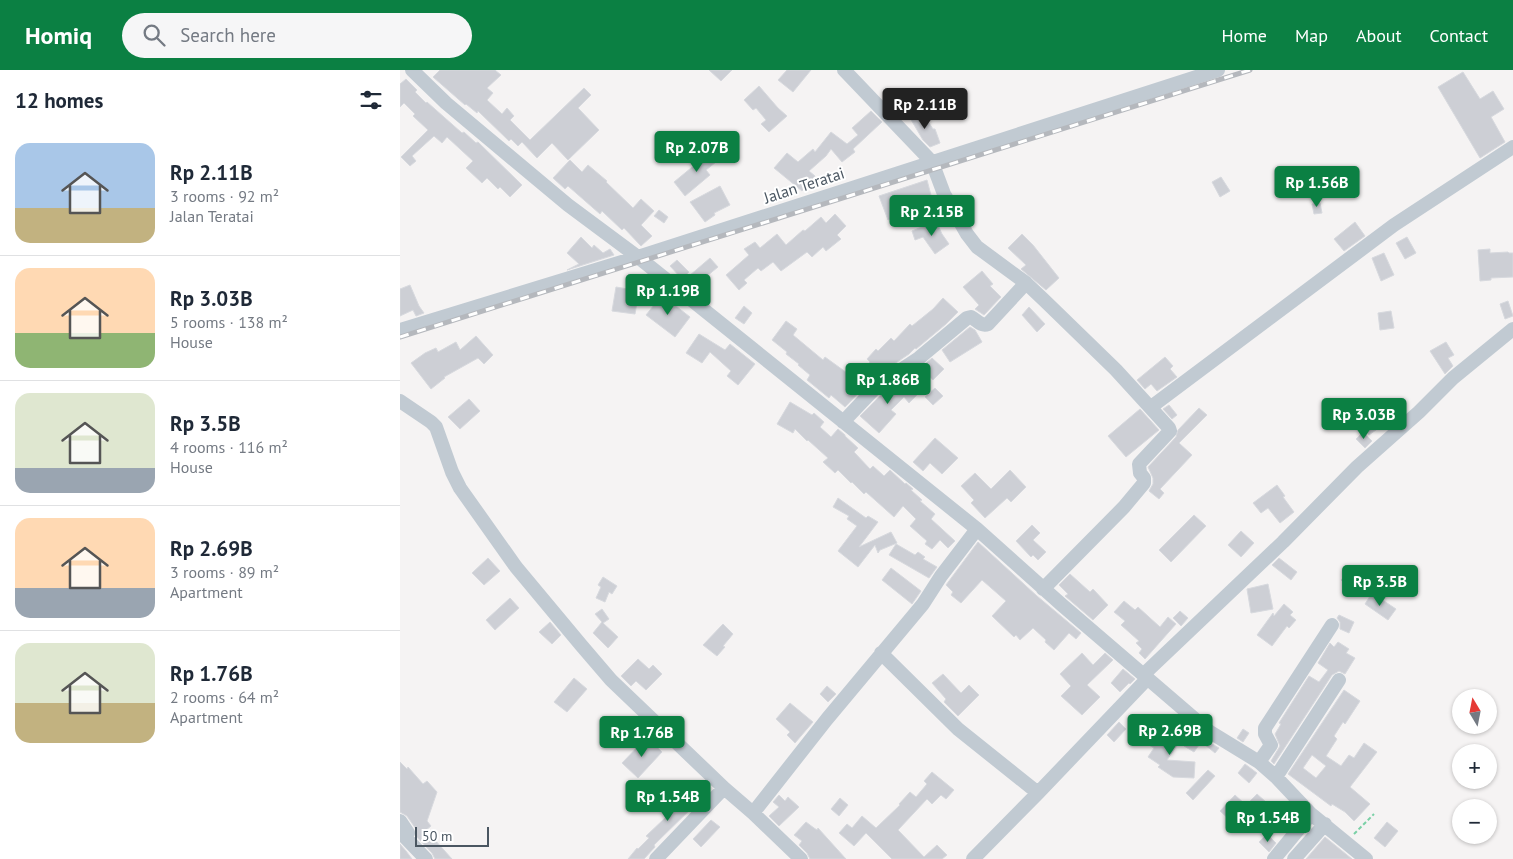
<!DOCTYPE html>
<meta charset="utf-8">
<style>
body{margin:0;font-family:"PT Sans",sans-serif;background:#f6f6f7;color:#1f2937;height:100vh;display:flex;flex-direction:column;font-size:19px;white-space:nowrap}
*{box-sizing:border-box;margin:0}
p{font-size:16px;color:#747a83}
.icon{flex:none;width:28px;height:28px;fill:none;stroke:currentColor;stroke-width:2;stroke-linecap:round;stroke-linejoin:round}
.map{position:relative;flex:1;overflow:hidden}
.details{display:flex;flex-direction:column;background:#fff;width:400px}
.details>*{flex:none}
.needle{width:32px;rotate:350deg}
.controls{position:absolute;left:1052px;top:619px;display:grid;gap:10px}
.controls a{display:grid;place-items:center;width:45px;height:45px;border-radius:50%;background:#fff;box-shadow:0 1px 4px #0004;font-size:25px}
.scale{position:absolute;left:15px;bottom:12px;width:74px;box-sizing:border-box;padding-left:5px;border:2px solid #4a5661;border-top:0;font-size:14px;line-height:18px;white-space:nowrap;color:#4a5661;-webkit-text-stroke:4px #fff;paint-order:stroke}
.price{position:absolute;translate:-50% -42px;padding:0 11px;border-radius:5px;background:#0b8043;color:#fff;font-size:16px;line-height:32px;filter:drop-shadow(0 1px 2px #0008)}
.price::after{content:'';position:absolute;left:50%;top:30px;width:15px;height:11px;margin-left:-8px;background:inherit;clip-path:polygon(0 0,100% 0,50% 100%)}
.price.on{background:#222;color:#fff}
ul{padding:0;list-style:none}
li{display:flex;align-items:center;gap:15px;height:125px;padding:0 15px}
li+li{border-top:1px solid #e0e1e3}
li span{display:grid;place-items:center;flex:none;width:140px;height:100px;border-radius:15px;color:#555}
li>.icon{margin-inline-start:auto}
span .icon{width:60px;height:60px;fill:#fffc;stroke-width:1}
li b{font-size:21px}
h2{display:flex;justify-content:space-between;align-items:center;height:60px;padding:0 15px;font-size:21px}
header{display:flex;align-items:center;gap:30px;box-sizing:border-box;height:70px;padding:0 25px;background:#0b8043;color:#fff}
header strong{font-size:24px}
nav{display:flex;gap:28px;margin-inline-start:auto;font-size:18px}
.search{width:350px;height:45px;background:#f6f6f7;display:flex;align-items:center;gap:12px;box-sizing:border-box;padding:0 18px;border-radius:28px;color:#747a83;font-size:19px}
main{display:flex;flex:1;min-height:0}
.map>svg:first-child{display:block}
.building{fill:#cdcfd5;stroke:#d7d9de;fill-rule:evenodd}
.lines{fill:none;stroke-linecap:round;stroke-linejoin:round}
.path{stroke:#7ad0a6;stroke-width:2;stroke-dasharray:4 2.5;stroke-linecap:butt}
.minor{stroke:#c1cad2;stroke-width:14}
.rail-casing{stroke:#b5b8bd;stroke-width:5}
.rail{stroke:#fff;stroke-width:3;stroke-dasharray:9;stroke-linecap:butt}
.labels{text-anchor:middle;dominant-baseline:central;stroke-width:4;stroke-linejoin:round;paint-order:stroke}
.street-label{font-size:16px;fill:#4a5661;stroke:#fff}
</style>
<header>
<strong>Homiq</strong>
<div class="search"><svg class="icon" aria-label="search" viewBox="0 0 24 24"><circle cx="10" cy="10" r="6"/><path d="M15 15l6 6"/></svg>Search here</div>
<nav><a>Home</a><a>Map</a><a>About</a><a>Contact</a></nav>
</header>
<main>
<section class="details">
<h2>12 homes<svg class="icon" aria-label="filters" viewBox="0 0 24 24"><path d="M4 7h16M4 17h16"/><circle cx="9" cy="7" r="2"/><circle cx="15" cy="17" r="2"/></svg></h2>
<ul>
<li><span style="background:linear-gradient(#a9c7e8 65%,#c2b280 0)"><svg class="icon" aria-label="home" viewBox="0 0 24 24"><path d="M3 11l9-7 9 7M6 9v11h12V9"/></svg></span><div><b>Rp 2.11B</b><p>3 rooms · 92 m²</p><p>Jalan Teratai</p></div></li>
<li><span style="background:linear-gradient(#ffd9b3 65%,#8fb573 0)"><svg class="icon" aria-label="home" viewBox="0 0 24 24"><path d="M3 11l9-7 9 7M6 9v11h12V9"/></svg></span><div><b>Rp 3.03B</b><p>5 rooms · 138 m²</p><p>House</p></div></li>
<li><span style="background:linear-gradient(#dfe7d0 75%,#9aa5b1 0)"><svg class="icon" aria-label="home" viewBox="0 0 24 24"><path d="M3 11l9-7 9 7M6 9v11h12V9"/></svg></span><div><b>Rp 3.5B</b><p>4 rooms · 116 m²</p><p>House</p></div></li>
<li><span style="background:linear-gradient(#ffd9b3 70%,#9aa5b1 0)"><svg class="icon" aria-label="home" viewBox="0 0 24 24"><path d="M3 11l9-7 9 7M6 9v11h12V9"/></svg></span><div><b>Rp 2.69B</b><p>3 rooms · 89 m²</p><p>Apartment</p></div></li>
<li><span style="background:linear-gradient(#dfe7d0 60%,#c2b280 0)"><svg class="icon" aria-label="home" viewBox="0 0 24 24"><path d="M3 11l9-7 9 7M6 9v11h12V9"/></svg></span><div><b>Rp 1.76B</b><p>2 rooms · 64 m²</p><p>Apartment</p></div></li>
</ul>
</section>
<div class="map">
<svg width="1113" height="789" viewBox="0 0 1113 789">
<rect width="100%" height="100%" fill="#f5f3f3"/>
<path class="building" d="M40 0H95L101 5 87 18 93 23 87 30 102 44 107 38 114 46 110 50 130 70 184 18 191 25 178 38 199 60 168 90 152 73 137 88 122 72 118 76 111 69 109 71 78 41 77 43 66 34 65 35 33 7Z
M309 0H332L321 11Z
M387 0H411L393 22 378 10Z
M1063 2 1080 29 1093 21 1104 39 1091 47 1105 72 1080 88 1038 17Z
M6 9 17 20 15 22 26 33 27 32 62 63 64 62 76 73 78 72 122 115 110 127 100 117 98 119 87 108 82 113 66 98 73 91 47 67 42 73 34 66 12 86 16 91 10 96 1 87 28 60 13 46 15 44 4 33 0 37V14Z
M359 16 378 38 387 46 369 62 361 54 366 50 356 38 353 40 344 30Z
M471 41 482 52 453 79 455 82 442 92 431 79 426 86 409 101 415 106 402 121 374 98 387 83 398 92 413 79 415 82 431 62 447 74 458 65 452 58Z
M521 41 533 59H535L540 73 530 77 523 70 510 48Z
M314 79 321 88 306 100 310 105 285 126 274 112Z
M170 90 182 102 188 95 207 111 206 112 233 138 241 129 254 141 241 155 252 166 241 176 224 158 222 160 202 141 200 144 168 116 165 119 153 108Z
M821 107 830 121 820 127 812 112Z
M527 110 532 129 502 137 504 144 488 150 479 126Z
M320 116 330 135 314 143 315 145 305 152 290 132Z
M920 133 922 143 914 144 912 134Z
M259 140 268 147 264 153 254 146Z
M435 144 446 156 437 165 441 169 426 181 423 177 412 187 407 182 381 201 373 192 361 201 358 198 344 210 347 213 339 220 326 205 349 185 344 179 355 172 360 178 377 164 386 175 403 160 405 161 421 147 426 153Z
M536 151 542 164 549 174 535 184 523 167 515 170 512 161Z
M955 152 965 166 944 181 934 169Z
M622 164 633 175 659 208 646 220 621 199 626 195 608 178Z
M181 167 192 178 194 175 203 183 210 179 214 185 167 200 179 194 167 183Z
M1007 167 1016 183 1005 189 996 173Z
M1090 179V183L1108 182 1109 183H1113V207L1091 208V210L1080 211 1078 180Z
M984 183 994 205 981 211 972 188Z
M310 188 318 197 296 215 289 206Z
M277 190 289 202 282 209 270 196Z
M582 201 593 214 590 216 601 227 584 245 575 239 579 235 563 217Z
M10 215 19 236 24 243 16 246 13 240 0 246V219Z
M216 217 239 221 235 244 212 241Z
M262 225 290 247 275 267 246 245Z
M543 228 558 242 546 254 516 279 515 278 509 284 472 309 445 337 431 325 429 328 407 310 410 305 398 295 399 294 386 284 387 282 372 270 386 251 397 259 393 265 423 290 425 287 454 308 470 292 467 289 476 279 478 281 491 268 494 271 510 254 512 256 533 239Z
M1108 231 1113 246 1105 249 1100 234Z
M344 236 352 243 344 254 335 248Z
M629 237 645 254 637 262 622 245Z
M991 241 994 258 980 260 978 243Z
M570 257 575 260 582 272 550 292 542 280Z
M299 264 325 280 330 274 355 294 338 315 327 306 331 301 310 282 302 293 286 283Z
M76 266 93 285 84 294 78 288 44 307 45 308 31 319 11 293 25 283 36 278 38 282 56 272 60 280Z
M1046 272 1054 285 1048 288 1053 296 1045 304 1030 281Z
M765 287 773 296 770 299 777 307 757 321 751 314 745 319 737 310Z
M532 288 544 299 533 310 520 298Z
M504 308 519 323 509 333 504 327 491 340 496 344 479 363 460 346 484 322Z
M535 318 543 326 533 335 525 327Z
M69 329 80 341 60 359 48 347Z
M390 332 412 345 414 343 424 352 420 357 431 367 438 359 445 365V366L458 378 454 382 470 399 473 396 484 406 490 400 505 414 506 413 513 419 511 420 522 430 520 431 535 444 531 449 555 471 548 478 540 470 532 479 525 474 527 471 510 456 516 449 503 436 494 447 466 422 464 424 452 412 451 413 438 400 435 403 423 392 428 388 408 370 407 371 395 359 393 363 377 354Z
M769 335 777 345 772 349 763 339Z
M799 338 807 345 779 373 792 385 760 419 764 423 759 429 749 421 753 414V408L748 397 776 367 778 360Z
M740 339 759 360 726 387 708 366Z
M966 340 980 357 969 365 956 349Z
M963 362 972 371 965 378 956 369Z
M535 368 558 388 542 404 530 393 523 401 513 392Z
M610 400 626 417 611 432 607 428 585 448 571 433 574 430 561 416 575 403 591 419Z
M877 415 885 426 883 427 894 442 880 453 868 438 861 443 853 433Z
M438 428 466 448 468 446 478 452 459 477 491 462 497 473 480 480 478 483 475 475 458 497 438 481 457 456 447 449 449 446 433 437Z
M794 445 806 456 771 492 759 480Z
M632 455 640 463 633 470 646 482 638 490 633 485 631 487 616 471Z
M841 461 854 473 841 487 828 475Z
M578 472 637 526 681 563 676 569 669 563 654 580 645 572 646 570 633 558 620 570 616 565 614 567 592 546 606 531 582 510 561 533 551 525 553 522 546 515Z
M496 474 515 485 518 482 525 487 523 489 537 497 529 508 489 485Z
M88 488 100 501 84 515 72 503Z
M879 488 897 502 891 510 872 495Z
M491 498 521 521 512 534 482 510Z
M952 498 958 503 948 516 941 510Z
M670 504 690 522 693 519 708 535 693 550 665 526 668 524 659 515Z
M203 507 217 516 212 524 209 522 205 532 196 528 201 517 198 515Z
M868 514 873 539 851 543 847 519Z
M972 523 996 539 988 550 965 534Z
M110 528 119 538 95 560 86 550Z
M724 531 735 540 738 537 760 557 768 547 776 554 745 589 739 583 742 579 736 573 739 571 721 555 725 551 714 542Z
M884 534 893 542 890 545 896 550 889 558 887 556 872 576 857 565 873 543 874 546Z
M202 539 209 549 203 553 218 567 208 578 193 563 202 552 195 544Z
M780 541 788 548 781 556 773 548Z
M939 545 954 552 949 563 940 559V552L937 548Z
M150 552 161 565 152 574 139 562Z
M323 554 333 564 323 576 325 577 317 586 303 575Z
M938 572 949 579 946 583 955 588 945 604 939 601 932 605 874 694 871 691 880 676 875 664 881 654 879 653 909 606 919 612 928 600 918 593 930 573 934 577Z
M682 583 693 595 705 583 713 590 687 615 700 627 682 645 661 626 671 616 660 604Z
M238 589 249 599 253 595 262 604 246 620 236 611 231 616 221 606Z
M723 599 735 609 730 614 729 613 720 622 711 613Z
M543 604 561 623 569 615 579 625 558 646 544 632 546 629 532 613Z
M174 608 187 619 167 642 154 632Z
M427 616 436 624 428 632 420 624Z
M944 620 960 631 945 654 943 652 934 666 937 669 926 686 941 696 949 685 954 688 964 673 977 682 950 717 970 734 954 751 945 742 932 734 931 736 888 704ZM912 685 926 696 916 708 903 698Z
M390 633 413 652 395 673 387 665 390 662 376 649Z
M719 652 726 659 714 672 707 665Z
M768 658 782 668 767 690 795 692 794 708 773 707 758 697 760 695 748 687 754 678 749 675 757 662 763 666Z
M843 659 849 663 843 672 837 668Z
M795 661 804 668 794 682 784 676Z
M247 667 262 682 238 708 222 693Z
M807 671 819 678 815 683 804 674Z
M0 692 7 699 8 697 23 714 27 711 37 722 27 751 31 756 26 760 52 789H35L32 783 16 766V759L7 746 0 742Z
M845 694 857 703 849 713 838 703Z
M808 700 815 706 793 730 786 723Z
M532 702 554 720 546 729 541 725 532 734 527 729 498 760 524 787 537 775 547 785 542 789H492L466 763 454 776 439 763 447 754 452 758 462 746 476 758 500 735 499 734 510 722 516 727 527 714 524 711Z
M282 712 301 729 254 775 255 777 244 789H228L237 778 238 779 249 768 246 766 284 730 274 721Z
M857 724 866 732 848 751 837 741 830 750 820 741 835 725 846 735Z
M379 725 385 731 388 727 399 737 379 756 369 746 379 737 373 732Z
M440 728 448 735 439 746 431 739Z
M894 742 898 746 886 760 882 756Z
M311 750 320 757 301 777 293 769Z
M406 752 414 758 417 760 418 758 446 789H410L407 783 399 775 402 771 394 765Z
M987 752 998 761 985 777 974 768Z
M867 764 876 773 869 782 859 772Z
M925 767 952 789H906Z
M0 774 6 781 12 789H0Z"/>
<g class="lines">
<path class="path" d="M954 764 974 744"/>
<path class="minor" d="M12 0 46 33 168 135 238 187 577 459 662 535 810 662 859 692 876 707 911 744 966 789
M444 0 532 92 544 124 567 164 577 177 626 213 645 231 716 300 769 358 770 361 739 394 740 403 744 408V413L724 437 643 519
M0 260 238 187 818 0
M0 331 31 352 36 357 52 402 60 418 116 497 181 575 211 610 324 718 353 743 401 789
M751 337 994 155 1113 77
M443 352 478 315 519 288 567 248 571 247C577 250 581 257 588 254L626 213
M481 583 558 659 638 723
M743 605 883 472 957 397 1019 342 1053 308 1113 259
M859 692 871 675 865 664V658L932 555
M876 707 939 610
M353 743 427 649 523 534 541 506 577 459
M0 751 8 763 5 767 26 789
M256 789 324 718
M573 789 638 723 747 609
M874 789 911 744
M894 789 925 754"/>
<defs>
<path id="rail" d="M0 267 850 0"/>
</defs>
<use href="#rail" class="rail-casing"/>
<use href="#rail" class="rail"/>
</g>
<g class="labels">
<g class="street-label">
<text transform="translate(404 115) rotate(-18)">Jalan Teratai</text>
</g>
</g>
</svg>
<div class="controls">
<a><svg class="needle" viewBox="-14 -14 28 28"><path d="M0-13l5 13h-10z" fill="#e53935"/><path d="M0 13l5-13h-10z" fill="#747a83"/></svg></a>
<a>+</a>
<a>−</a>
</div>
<div class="scale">50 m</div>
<b class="price on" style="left:525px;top:60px">Rp 2.11B</b>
<b class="price" style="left:297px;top:103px">Rp 2.07B</b>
<b class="price" style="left:917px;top:138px">Rp 1.56B</b>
<b class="price" style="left:532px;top:167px">Rp 2.15B</b>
<b class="price" style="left:268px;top:246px">Rp 1.19B</b>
<b class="price" style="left:488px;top:335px">Rp 1.86B</b>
<b class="price" style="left:964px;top:370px">Rp 3.03B</b>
<b class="price" style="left:980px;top:537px">Rp 3.5B</b>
<b class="price" style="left:770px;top:686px">Rp 2.69B</b>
<b class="price" style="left:242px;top:688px">Rp 1.76B</b>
<b class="price" style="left:268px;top:752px">Rp 1.54B</b>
<b class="price" style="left:868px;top:773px">Rp 1.54B</b>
</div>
</main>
